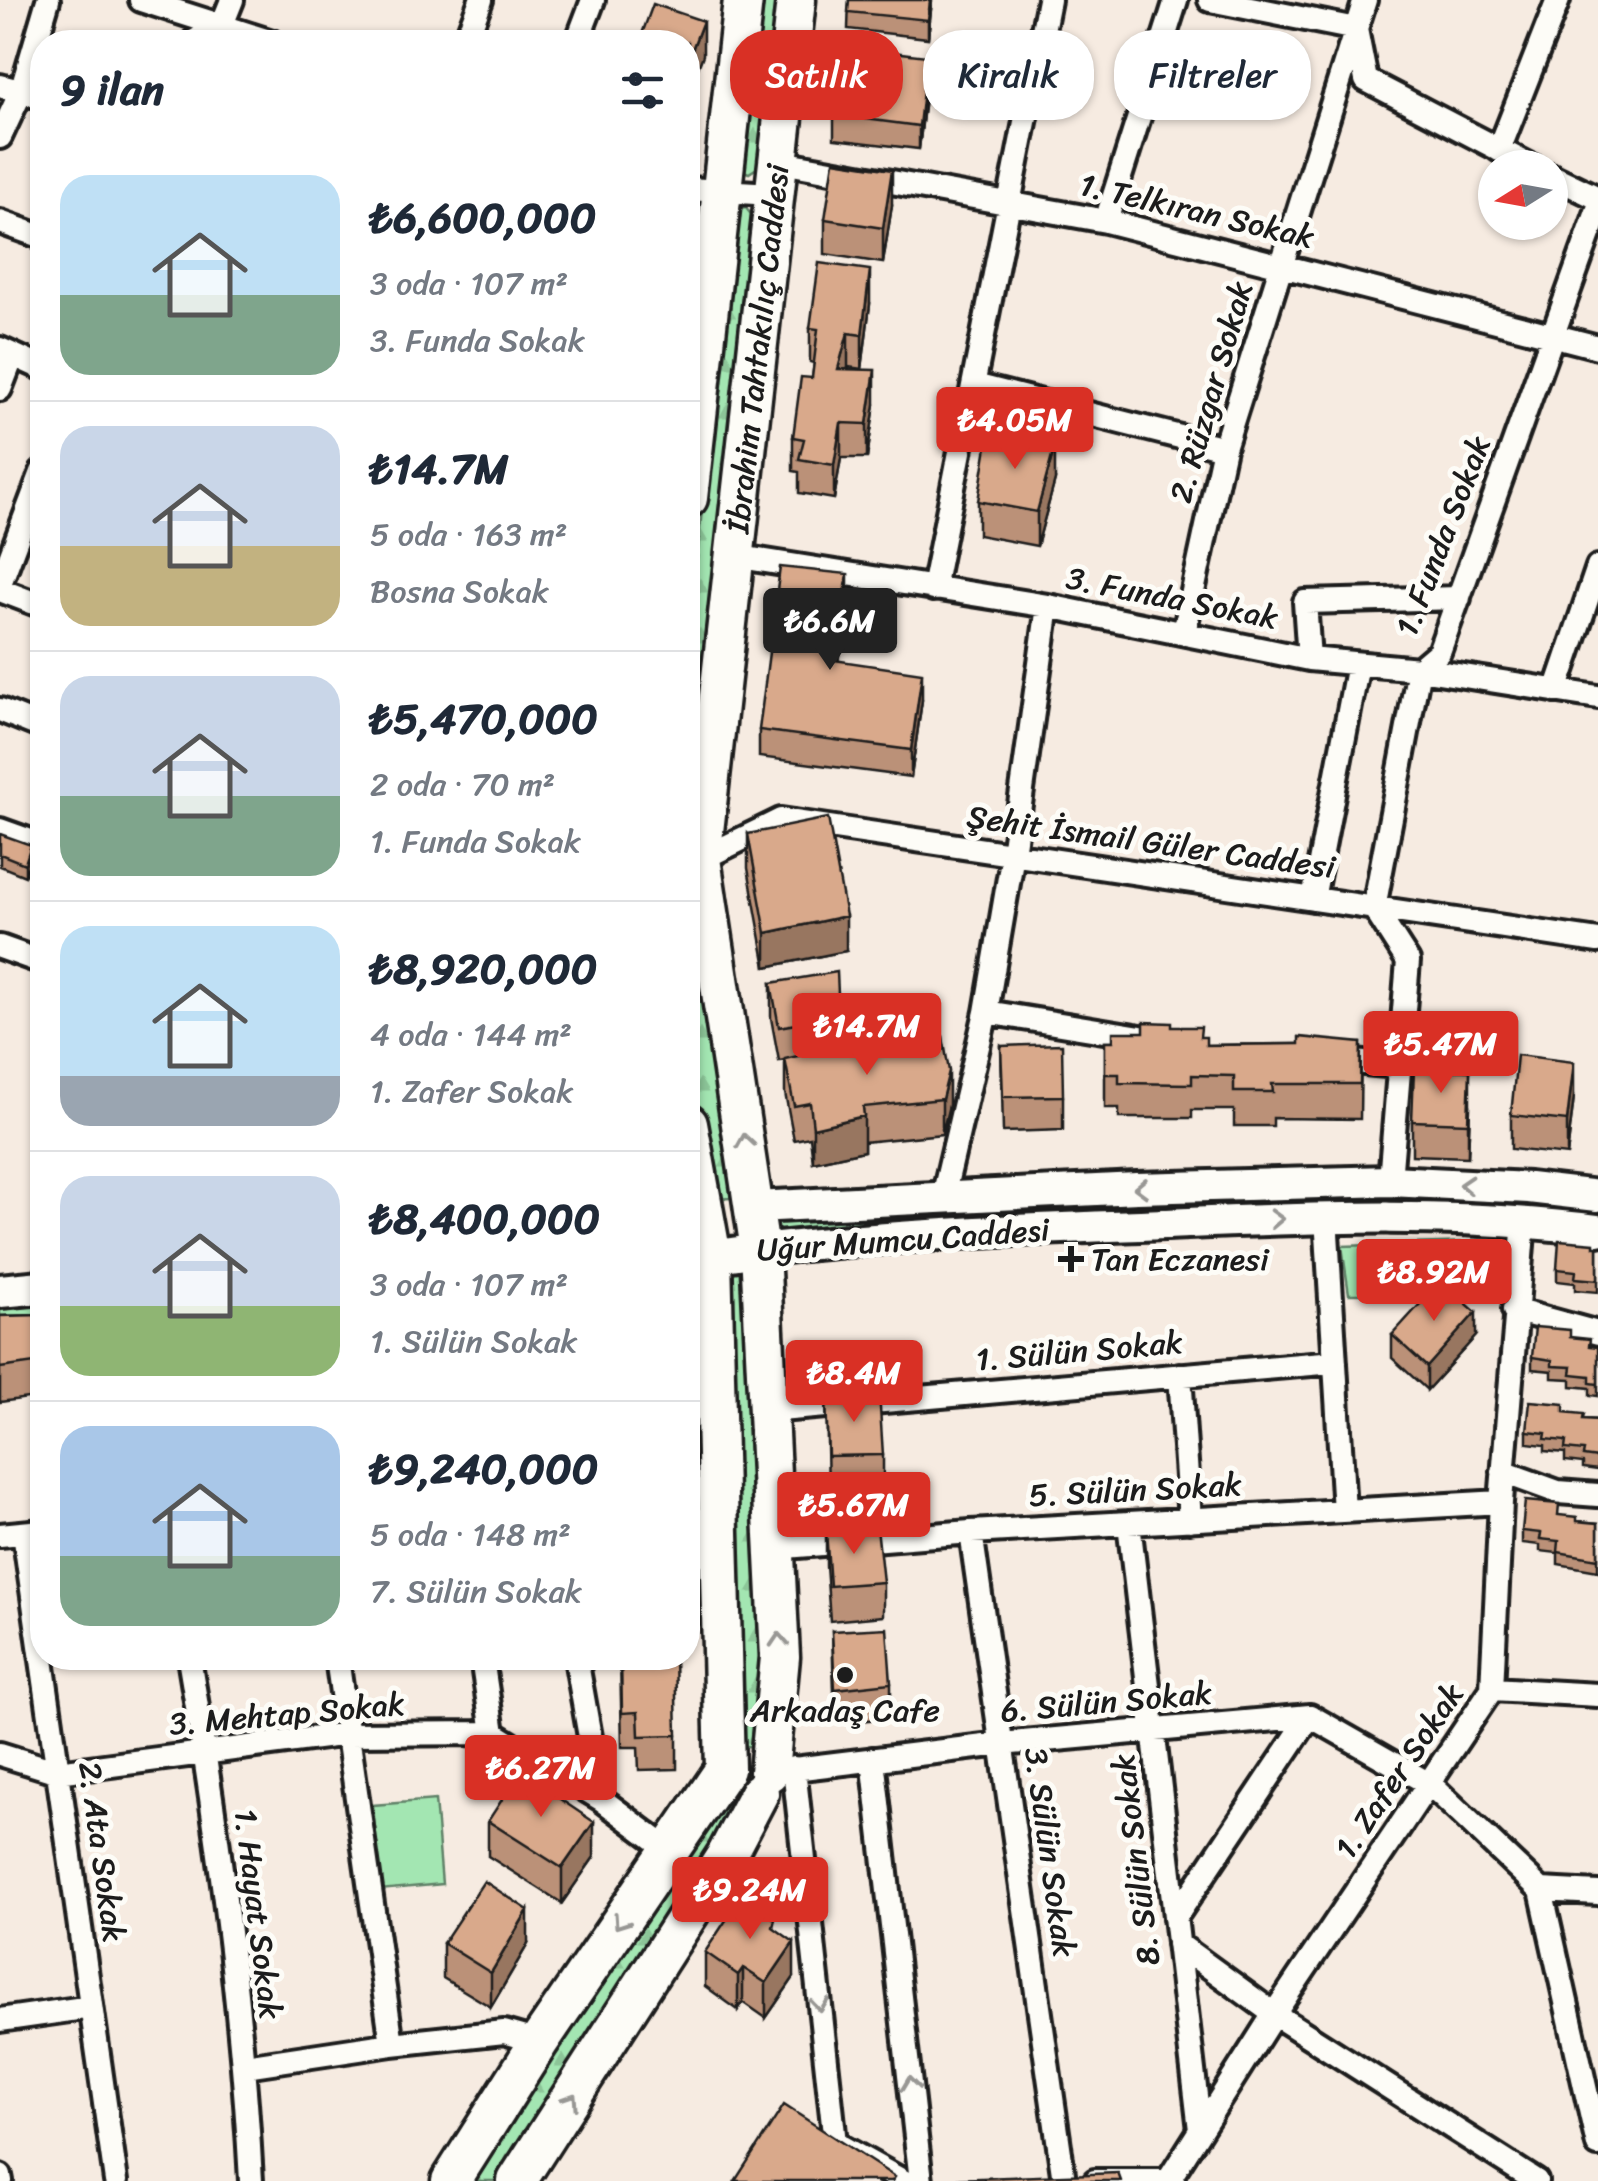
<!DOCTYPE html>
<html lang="tr">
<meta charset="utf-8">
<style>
body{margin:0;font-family:Sriracha,sans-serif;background:#f6f6f7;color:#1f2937;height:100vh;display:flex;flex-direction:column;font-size:38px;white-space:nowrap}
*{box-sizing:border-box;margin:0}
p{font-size:32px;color:#747a83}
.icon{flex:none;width:55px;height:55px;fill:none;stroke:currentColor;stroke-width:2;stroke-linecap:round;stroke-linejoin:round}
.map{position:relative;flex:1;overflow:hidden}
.side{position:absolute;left:30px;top:30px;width:670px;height:1640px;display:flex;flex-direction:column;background:#fff;border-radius:40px;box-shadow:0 2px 8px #0004}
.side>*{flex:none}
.top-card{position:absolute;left:730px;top:30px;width:718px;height:90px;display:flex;gap:20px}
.needle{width:65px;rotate:259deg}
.controls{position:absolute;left:1478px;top:150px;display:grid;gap:20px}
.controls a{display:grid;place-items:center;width:90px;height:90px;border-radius:50%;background:#fff;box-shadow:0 2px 8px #0004;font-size:50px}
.price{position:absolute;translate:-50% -85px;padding:0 22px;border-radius:10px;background:#d93025;color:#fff;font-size:32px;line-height:65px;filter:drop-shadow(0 2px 5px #0008)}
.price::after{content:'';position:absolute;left:50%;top:60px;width:30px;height:22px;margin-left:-15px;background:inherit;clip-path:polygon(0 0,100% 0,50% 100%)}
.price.selected{background:#222;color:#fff}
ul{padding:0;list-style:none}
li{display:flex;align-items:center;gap:30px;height:250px;padding:0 30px}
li+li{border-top:2px solid #e0e1e3}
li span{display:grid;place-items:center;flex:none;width:280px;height:200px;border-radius:30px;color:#555}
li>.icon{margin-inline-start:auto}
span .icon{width:120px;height:120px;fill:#fffc;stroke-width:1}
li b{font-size:42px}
h2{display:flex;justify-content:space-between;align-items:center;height:120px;padding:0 30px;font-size:42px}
.pill{padding:0 35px;border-radius:40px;background:#fff;box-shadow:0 2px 8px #0004;font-size:35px;line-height:90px}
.pill.selected{background:#d93025;color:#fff}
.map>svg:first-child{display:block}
.green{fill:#a3e6b2;stroke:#608167;stroke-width:2.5}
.forest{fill:url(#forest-firs);stroke:#608167;stroke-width:2.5}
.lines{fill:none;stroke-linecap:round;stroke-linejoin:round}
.minor-casing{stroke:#1c1c1c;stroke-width:30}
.tertiary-casing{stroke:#1c1c1c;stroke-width:38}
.secondary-casing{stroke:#1c1c1c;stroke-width:40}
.primary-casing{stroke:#1c1c1c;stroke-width:45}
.minor{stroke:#fdfcf7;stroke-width:22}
.tertiary{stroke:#fdfcf7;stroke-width:30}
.secondary{stroke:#fdfcf7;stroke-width:32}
.primary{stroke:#fdfcf7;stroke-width:38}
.wall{fill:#bb9178;stroke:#1c1c1c;stroke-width:2.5}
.shaded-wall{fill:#987661;stroke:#1c1c1c;stroke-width:2.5}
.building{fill:#d9a98b;stroke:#1c1c1c;stroke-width:2.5}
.oneway{stroke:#989794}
.poi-dot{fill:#1c1c1c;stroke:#fdfcf7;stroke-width:4}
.labels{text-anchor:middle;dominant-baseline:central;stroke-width:10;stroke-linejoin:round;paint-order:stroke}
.street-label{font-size:32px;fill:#1c1c1c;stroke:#fdfcf7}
.poi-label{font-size:32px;fill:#1c1c1c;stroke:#fdfcf7;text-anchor:start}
</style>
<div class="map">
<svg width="1598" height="2181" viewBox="0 0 1598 2181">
<defs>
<pattern id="forest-firs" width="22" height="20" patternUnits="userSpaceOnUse" patternTransform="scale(2.5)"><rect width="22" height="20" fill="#a3e6b2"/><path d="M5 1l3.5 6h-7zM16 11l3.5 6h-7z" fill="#8cc598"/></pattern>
</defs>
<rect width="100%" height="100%" fill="#f6ebe1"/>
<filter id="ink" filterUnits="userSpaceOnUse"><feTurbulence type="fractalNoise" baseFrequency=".01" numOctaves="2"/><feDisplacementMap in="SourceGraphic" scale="20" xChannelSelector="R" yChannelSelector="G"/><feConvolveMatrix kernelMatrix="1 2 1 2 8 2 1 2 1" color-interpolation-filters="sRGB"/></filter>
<g filter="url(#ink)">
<path class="green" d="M1316 1192 1511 1195 1510 1205C1360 1197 1211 1205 1061 1212 970 1216 861 1217 772 1237V1218Z
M1505 1241 1501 1293 1349 1294 1342 1246Z
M42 1302V1315L0 1318V1307Z
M435 1800 442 1884 380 1890 373 1805Z"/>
<path class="forest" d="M758 0H782L760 166 749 173 741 170Z
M745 207 754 218 688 833V648L732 211Z
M688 906 733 1191 730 1198 717 1199 712 1195 688 1041Z
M743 1260 764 1625 761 1748 739 1745 743 1667 733 1498 729 1262Z
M725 1793 742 1803 496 2181H467Z"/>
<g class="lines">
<defs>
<path id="minor" d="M141 0 272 42
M1210 0 1356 29 1366 80 1535 168
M193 42 222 25 232 0
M465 42 481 0
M577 42 593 0
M0 86 42 97
M0 137 21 92 48 0
M1499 150 1558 0
M776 161 1106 221 1598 347
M1550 175 1598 198
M688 189 772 194
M1106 221 1176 0
M0 222 42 237
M0 349 42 368
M974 385 1224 448
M0 389 13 355
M734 556 1048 606 1309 659 1419 669 1598 697
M0 584 42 472
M933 589 1049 0
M0 590 42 606
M1184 633 1224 448 1365 0
M1309 659 1305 602 1459 598
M1556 691 1598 567
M0 710 42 727
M0 830 42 845
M701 859 781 820 1598 941
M1313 899 1358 664
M0 947 42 962
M986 1012 1141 1037
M1331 1060 1398 1066
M1390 1181 1408 961 1374 908 1419 669 1439 652 1598 209
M943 1197 986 1012 1013 854 1048 606
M1326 1217 1344 1511
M1514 1310 1598 1333
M1180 1375 1190 1520
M768 1411 1335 1362
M1503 1472 1558 1492 1598 1495
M1129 1523 1200 2130
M971 1532 1064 2181
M24 1533 116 2181
M0 1535 42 1531
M688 1539 718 1534
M773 1548 971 1532 1501 1502
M189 1658C218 1830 242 2006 251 2181
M337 1658 392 2044
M482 1658 493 1733
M576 1658 601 1799
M1492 1689 1598 1695
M0 1754 58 1772 348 1734 493 1733 601 1799 669 1850
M873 1759 921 2181
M794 1768 835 2143 903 2181
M769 1772 1001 1744 1310 1716 1431 1785 1541 1890 1598 2145
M1541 1890 1598 1893
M1175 1918 1310 1716
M1178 1944 1274 2014 1536 2181
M0 2020 91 2007
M245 2066 392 2044 504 2032 539 2042
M0 2176 1 2181
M1095 2181H1173
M1168 2181 1274 2014 1492 1689 1501 1502 1524 1220"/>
<path id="tertiary" d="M755 1207 1137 1188 1390 1181 1529 1188 1598 1196
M760 1250C894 1234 1029 1229 1164 1224 1310 1218 1452 1211 1598 1230"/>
<path id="secondary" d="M688 1260 760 1250
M0 1291 42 1287"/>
<g id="primary">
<path d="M688 498 743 0"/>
<path id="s1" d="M769 1772 780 1657 760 1250 701 859 796 0"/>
<path d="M451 2181 539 2042 725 1769 712 1257 688 1124"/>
<path d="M517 2181 727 1854 759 1793"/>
</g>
</defs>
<use href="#minor" class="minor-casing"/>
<use href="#tertiary" class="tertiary-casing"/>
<use href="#secondary" class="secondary-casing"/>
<use href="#primary" class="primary-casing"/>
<use href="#minor" class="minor"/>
<use href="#tertiary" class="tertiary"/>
<use href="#secondary" class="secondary"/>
<use href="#primary" class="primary"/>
</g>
<path class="wall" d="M849 0H932L928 38 848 29Z
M927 79 919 149 834 139V115Z
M892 205 883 263 825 254V219Z
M870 304 862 369 848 367V369L875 404 867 458H841L834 499 799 493V472L793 471V437L812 378 814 363 810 362V328Z
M1055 480 1037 546 978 535V501Z
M848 601 838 660 922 700 911 777 759 757V730Z
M0 834 31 857 25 876 0 866Z
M748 834 846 951 766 967 748 868Z
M771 983 839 1016V1046L857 1047 943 1037 949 1105 942 1134 864 1142V1151L813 1162 810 1137 794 1140 785 1093V1060L779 1061 771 1018Z
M1172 1027 1200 1037 1206 1045 1361 1043 1360 1119 1273 1118V1126H1234V1110H1192V1118H1119V1108H1105V1041H1113L1144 1032Z
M1001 1046 1063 1096V1130L1003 1132Z
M1574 1096 1567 1155 1511 1149V1115Z
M1470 1106 1468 1157 1412 1155V1121Z
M1594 1247H1598V1292L1575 1290V1283L1557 1281V1269Z
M42 1315V1396L0 1402V1316Z
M1392 1335 1476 1336 1427 1390 1392 1358Z
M1570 1337 1590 1346 1598 1347V1396L1590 1395V1388L1571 1386V1379L1552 1378V1371L1532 1369V1357Z
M826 1395 883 1455V1489L828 1491Z
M1564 1412 1583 1419 1598 1420V1470L1583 1468V1463L1565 1461V1453L1545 1451V1445L1527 1443V1431Z
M1559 1515 1577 1521 1598 1523V1571L1558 1564V1553L1540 1551V1545L1522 1543V1531Z
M826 1531 883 1582V1616L830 1621 826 1566Z
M832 1631 891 1683V1718L835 1723Z
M620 1658 677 1735V1769L639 1770 638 1747H622Z
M488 1821 594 1857 562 1903 488 1856Z
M775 1929 794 1977 766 2018 743 2002 738 2010 705 1986V1952Z
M443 1943 528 1944 491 2007 443 1978Z"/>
<path class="shaded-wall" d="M930 0H932L928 38V20Z
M703 21V55L688 94V60Z
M927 56V79L919 149V126Z
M892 170V205L883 263V228Z
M870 270V304L862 369V335Z
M848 333V367L838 403V369Z
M875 370V404L867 458V424Z
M841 423V458L834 499V465Z
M1055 445V480L1037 546V512Z
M848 574V601L834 687V660Z
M922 673V700L911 777V750Z
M31 845V857L25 876V864Z
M846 916V951L766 967V933Z
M1574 1062V1096L1567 1155V1121Z
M949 1071V1105L942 1134V1099Z
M1470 1071V1106L1468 1157V1123Z
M864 1116V1151L813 1162V1128Z
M1476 1312V1336L1427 1390V1367Z
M594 1822V1857L562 1903V1868Z
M528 1910V1944L491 2007V1973Z
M794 1942V1977L766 2018V1983Z
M743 1968V2002L738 2010V1975Z"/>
<path class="building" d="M849 0H930L928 20 848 12Z
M653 4 703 21 688 60V42H639Z
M842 46 927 56 919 126 834 115Z
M834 161 892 170 883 228 825 219Z
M819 263 870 270 862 335 848 333 838 369 875 370 867 424 841 423 834 465 799 459 804 439 793 437 801 377 812 378 818 329 810 328Z
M989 434 1055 445 1037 512 978 501Z
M780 567 848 574 834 660 922 673 911 750 759 730Z
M828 818 846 916 766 933 748 834Z
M0 834 31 845 25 864 0 854Z
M837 972 839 1016 779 1027 771 983Z
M1144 1022 1172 1023V1027H1201L1200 1037H1206V1045L1299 1044V1037L1361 1043 1360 1084H1272L1273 1092H1234V1076L1192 1075V1084L1119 1083V1074H1105V1041H1113V1032H1144Z
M943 1037 949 1071 942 1099 863 1107 864 1116 813 1128 810 1103 794 1106 785 1059 857 1042V1047Z
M1062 1044 1063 1096 1003 1097 1001 1046Z
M1517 1055 1574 1062 1567 1121 1511 1115Z
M1414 1069 1470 1071 1468 1123 1412 1121Z
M1559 1240 1594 1243V1247H1598V1280L1575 1278 1576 1271 1557 1269Z
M1441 1281 1476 1312 1427 1367 1392 1335Z
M42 1315V1362L0 1368V1316Z
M1535 1327 1570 1330V1337L1590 1339 1589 1346 1598 1347V1384L1590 1383V1376L1571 1374 1572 1367 1552 1366V1360L1532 1357Z
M879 1392 883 1455 828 1456 826 1395Z
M1530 1401 1564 1404V1412L1584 1414 1583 1419 1598 1420V1458L1583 1456 1584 1451 1565 1449 1566 1441 1545 1439 1546 1433 1527 1431Z
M1525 1501 1559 1504 1558 1515 1577 1517V1521L1598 1523V1559L1558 1552 1559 1541 1540 1539 1541 1533 1522 1531Z
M877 1527 883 1582 830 1586 826 1531Z
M887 1628 891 1683 835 1689 832 1631Z
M621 1658H675L677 1735 639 1736 638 1712 622 1713Z
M520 1772 594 1822 562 1868 488 1821Z
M484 1881 528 1910 491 1973 443 1943Z
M742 1896 775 1919 773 1927 794 1942 766 1983 743 1968 738 1975 705 1952Z
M784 2105 895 2177 892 2181H735Z
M1118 2173 1121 2181H954L955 2179Z"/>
<defs><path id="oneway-chevron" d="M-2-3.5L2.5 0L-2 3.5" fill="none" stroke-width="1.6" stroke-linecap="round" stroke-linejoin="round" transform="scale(2.5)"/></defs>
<g class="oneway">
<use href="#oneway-chevron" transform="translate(745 1141) rotate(-99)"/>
<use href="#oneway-chevron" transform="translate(1466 1185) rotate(-177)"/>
<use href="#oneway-chevron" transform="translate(1141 1188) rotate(178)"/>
<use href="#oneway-chevron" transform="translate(1277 1219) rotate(-2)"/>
<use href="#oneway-chevron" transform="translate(779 1640) rotate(-94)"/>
<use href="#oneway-chevron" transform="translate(620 1922) rotate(124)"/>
<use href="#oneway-chevron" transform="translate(820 2005) rotate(84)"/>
<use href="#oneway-chevron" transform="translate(910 2084) rotate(-97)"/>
<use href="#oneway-chevron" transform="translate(571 2100) rotate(-57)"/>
</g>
</g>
<g class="poi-dot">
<path d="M1066 1244h10v10h10v10h-10v10h-10v-10h-10v-10h10z"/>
<circle cx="845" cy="1675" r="10"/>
</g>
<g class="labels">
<g class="street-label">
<text transform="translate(1197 211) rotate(13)">1. Telkıran Sokak</text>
<text stroke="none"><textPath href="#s1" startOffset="1432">İbrahim Tahtakılıç Caddesi</textPath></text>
<text transform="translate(1211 392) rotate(-74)">2. Rüzgar Sokak</text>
<text transform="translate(1443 536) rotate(-69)">1. Funda Sokak</text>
<text transform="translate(1172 598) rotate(11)">3. Funda Sokak</text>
<text transform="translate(1151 842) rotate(8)">Şehit İsmail Güler Caddesi</text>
<text transform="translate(903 1240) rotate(-4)">Uğur Mumcu Caddesi</text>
<text transform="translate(1079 1351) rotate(-5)">1. Sülün Sokak</text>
<text transform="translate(1135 1490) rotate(-3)">5. Sülün Sokak</text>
<text transform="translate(1106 1702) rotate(-5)">6. Sülün Sokak</text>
<text transform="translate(287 1714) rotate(-5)">3. Mehtap Sokak</text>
<text transform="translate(1399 1771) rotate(-56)">1. Zafer Sokak</text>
<text transform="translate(102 1852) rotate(82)">2. Ata Sokak</text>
<text transform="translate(1050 1852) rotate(82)">3. Sülün Sokak</text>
<text transform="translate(1136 1860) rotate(-97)">8. Sülün Sokak</text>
<text transform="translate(258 1914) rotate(83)">1. Hayat Sokak</text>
</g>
<g class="poi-label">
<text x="1091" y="1259">Tan Eczanesi</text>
<text x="845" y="1710" text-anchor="middle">Arkadaş Cafe</text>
</g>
</g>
</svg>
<div class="controls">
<a><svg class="needle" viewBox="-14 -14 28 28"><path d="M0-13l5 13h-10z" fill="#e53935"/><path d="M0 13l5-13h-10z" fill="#747a83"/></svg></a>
</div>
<b class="price" style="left:1015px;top:472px">₺4.05M</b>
<b class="price selected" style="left:830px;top:673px">₺6.6M</b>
<b class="price" style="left:867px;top:1078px">₺14.7M</b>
<b class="price" style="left:1441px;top:1096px">₺5.47M</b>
<b class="price" style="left:1434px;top:1324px">₺8.92M</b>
<b class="price" style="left:854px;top:1425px">₺8.4M</b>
<b class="price" style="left:854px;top:1557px">₺5.67M</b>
<b class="price" style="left:541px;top:1820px">₺6.27M</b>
<b class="price" style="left:750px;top:1942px">₺9.24M</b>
<div class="top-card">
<a class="pill selected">Satılık</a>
<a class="pill">Kiralık</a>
<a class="pill">Filtreler</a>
</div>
<section class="side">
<h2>9 ilan<svg class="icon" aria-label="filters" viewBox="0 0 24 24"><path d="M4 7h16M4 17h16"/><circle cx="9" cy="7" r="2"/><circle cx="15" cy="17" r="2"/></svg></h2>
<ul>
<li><span style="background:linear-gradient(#bfe0f5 60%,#7fa58c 0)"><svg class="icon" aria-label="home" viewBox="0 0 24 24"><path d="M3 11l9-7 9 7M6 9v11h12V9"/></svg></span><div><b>₺6,600,000</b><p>3 oda · 107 m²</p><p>3. Funda Sokak</p></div></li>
<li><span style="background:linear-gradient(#c9d6e8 60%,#c2b280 0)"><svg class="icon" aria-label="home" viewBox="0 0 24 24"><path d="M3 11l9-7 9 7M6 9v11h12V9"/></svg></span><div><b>₺14.7M</b><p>5 oda · 163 m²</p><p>Bosna Sokak</p></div></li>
<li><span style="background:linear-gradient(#c9d6e8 60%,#7fa58c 0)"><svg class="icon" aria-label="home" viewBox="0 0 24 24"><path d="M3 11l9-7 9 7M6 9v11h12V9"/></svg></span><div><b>₺5,470,000</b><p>2 oda · 70 m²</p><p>1. Funda Sokak</p></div></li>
<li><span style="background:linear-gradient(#bfe0f5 75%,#9aa5b1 0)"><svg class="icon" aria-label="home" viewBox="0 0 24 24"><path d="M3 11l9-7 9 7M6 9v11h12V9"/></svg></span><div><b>₺8,920,000</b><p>4 oda · 144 m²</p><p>1. Zafer Sokak</p></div></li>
<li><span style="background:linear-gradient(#c9d6e8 65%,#8fb573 0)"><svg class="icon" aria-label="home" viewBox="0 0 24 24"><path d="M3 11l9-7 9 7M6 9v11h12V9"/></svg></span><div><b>₺8,400,000</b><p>3 oda · 107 m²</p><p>1. Sülün Sokak</p></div></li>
<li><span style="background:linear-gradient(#a9c7e8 65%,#7fa58c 0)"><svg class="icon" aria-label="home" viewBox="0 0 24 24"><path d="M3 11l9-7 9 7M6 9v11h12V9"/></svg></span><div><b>₺9,240,000</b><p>5 oda · 148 m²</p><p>7. Sülün Sokak</p></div></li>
</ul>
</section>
</div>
